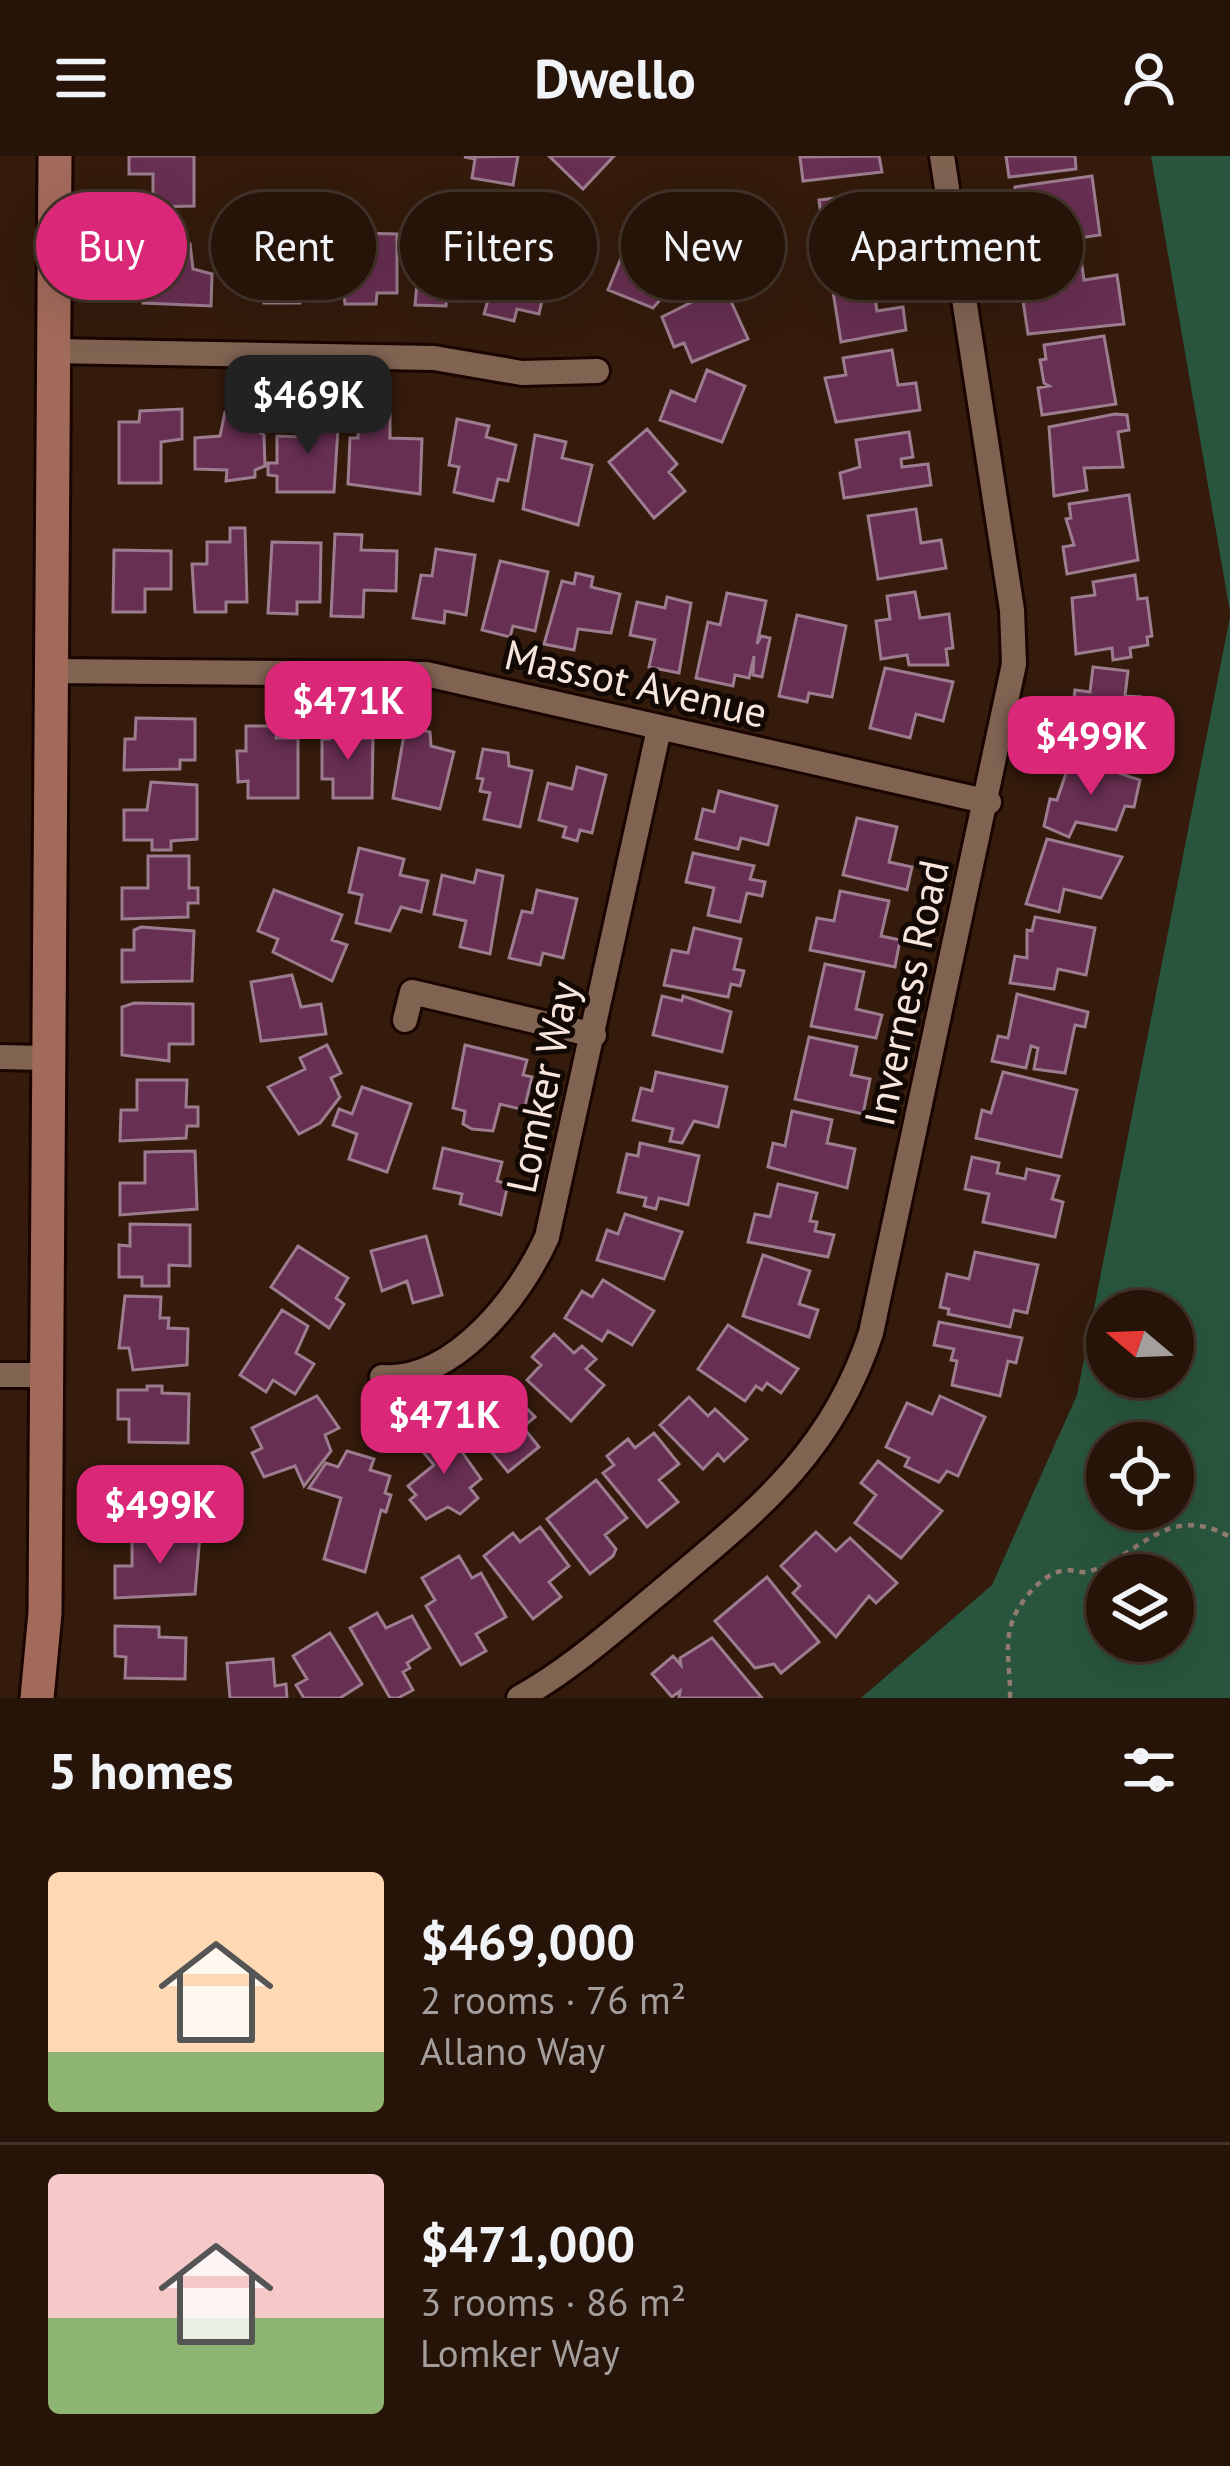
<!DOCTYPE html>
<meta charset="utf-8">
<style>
body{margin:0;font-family:"PT Sans",sans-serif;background:#332117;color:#f1f3f6;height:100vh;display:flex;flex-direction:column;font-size:45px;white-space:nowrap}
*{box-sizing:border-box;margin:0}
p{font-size:39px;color:#a49e9c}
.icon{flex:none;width:66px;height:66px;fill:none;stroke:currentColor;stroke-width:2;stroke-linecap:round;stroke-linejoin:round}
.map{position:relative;height:1542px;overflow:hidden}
.details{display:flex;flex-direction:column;background:#271409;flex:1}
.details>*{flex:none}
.guide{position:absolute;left:36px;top:36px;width:1158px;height:108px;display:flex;gap:24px}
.needle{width:78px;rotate:289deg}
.tools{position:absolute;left:1086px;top:1134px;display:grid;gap:24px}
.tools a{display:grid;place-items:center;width:108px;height:108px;border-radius:50%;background:#271409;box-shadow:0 12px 48px #0002,0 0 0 3px #43332a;font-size:60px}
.price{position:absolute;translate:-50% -102px;padding:0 27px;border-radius:24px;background:#db2777;color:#fff;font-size:39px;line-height:78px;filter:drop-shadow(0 3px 6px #0008)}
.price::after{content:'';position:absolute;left:50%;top:72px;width:36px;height:27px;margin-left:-18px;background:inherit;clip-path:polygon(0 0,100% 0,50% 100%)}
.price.current{background:#222;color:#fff}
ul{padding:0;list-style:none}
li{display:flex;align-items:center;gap:36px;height:300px;padding:0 48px}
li+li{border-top:3px solid #43332a}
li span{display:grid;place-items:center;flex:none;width:336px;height:240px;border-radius:12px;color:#555}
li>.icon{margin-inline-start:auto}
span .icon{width:144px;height:144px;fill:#fffc;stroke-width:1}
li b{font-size:51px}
h2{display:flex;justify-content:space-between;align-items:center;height:144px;padding:0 48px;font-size:51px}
.tag{padding:0 42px;border-radius:54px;background:#271409;box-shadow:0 12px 48px #0002,0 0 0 3px #43332a;font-size:42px;line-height:108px}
.tag.current{background:#db2777;color:#fff}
header{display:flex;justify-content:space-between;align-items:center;height:156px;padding:0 48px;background:#271409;font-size:54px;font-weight:700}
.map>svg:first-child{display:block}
.green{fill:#29553e;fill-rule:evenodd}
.building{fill:#672f51;stroke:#9c7c8e;stroke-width:3}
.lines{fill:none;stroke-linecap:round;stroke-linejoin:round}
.street-casing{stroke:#1a0500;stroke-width:30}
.secondary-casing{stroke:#1a0500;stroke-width:39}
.path{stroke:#907b6e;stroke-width:4.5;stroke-dasharray:6 6;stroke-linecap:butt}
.street{stroke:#816352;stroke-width:24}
.secondary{stroke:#a26a5b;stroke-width:33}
.labels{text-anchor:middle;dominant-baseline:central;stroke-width:10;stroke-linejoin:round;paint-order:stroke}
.street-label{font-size:42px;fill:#f7e6dc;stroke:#130904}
</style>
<header><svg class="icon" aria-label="menu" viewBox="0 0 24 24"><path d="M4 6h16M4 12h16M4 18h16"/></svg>Dwello<svg class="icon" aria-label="person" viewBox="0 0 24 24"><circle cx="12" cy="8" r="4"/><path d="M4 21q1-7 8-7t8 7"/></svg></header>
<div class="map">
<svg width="1230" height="1542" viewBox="0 0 1230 1542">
<rect width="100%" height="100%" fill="#341b0c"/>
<path class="green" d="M1151 0H1230V456Z
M1230 461V1542H861L992 1429 1077 1239ZM1107 1155H1173V1221H1107ZM1107 1287H1173V1353H1107ZM1107 1419H1173V1485H1107Z"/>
<path class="building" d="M129 0H194V50L153 51V18H129Z
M518 0 513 29 472 22 475 3 464 1Z
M549 0H614L583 33Z
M879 0 882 16 803 25 800 1Z
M1006 0H1075L1076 13 1009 21Z
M1092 20 1100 79 1049 86 1050 98 1016 102 1015 31Z
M867 38 870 63 890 60 895 97 816 106 812 76 823 75 819 44Z
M635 68 695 93 689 111 653 152 608 134Z
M434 74H449V84L481 85 479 125 447 124 446 150 415 149 421 83 434 84Z
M357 77 397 78V137H377L376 148H345L340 100H357Z
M265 79H316V136H301L300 147H264Z
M127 85 190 88 193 113 212 118 211 150 143 147 144 117H126Z
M504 89 552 100 539 158 517 153 514 165 484 158Z
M1081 103 1084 124 1117 119 1124 168 1028 178 1018 112Z
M871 117 877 155 903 151 906 174 841 186 831 123Z
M724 130 748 183 692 206 684 187 674 191 662 161Z
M1104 180 1116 248 1042 259 1038 232 1049 230 1044 227 1040 204 1046 203 1044 189Z
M892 194 898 229 916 227 920 254 836 266 825 222 846 219 843 202Z
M707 214 745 230 722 286 660 264 671 235 695 245Z
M182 253V283L161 286V327H119V266H139L140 255Z
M225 256H259L264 265 259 276 264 279 265 310 255 314V321L226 325 227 314 195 313V282L220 280Z
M307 256H339L334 336H277V320L268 319V307H277V280L307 281Z
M359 257 390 258V282L422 283 420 338 348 328 350 282H358Z
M1115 258 1127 259 1129 274 1118 276 1123 311 1084 312 1087 334 1054 340 1049 271Z
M457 263 489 270 486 281 516 289 508 325 498 323 493 345 454 336 459 311 449 309Z
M647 273 677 308 669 316 685 335 654 362 609 306Z
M909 276 913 301 901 303 902 311 928 308 931 329 844 342 840 317 860 311 856 284Z
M535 279 566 286 562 302 592 309 578 369 523 353Z
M1129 339 1138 404 1067 418 1063 391 1074 389 1066 363 1071 362 1069 348Z
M916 353 921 387 941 384 946 412 878 423 868 360Z
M230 372H245L247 446H226V456H195L192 408H207V386H230Z
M335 378 362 379 361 394 397 395 396 435 364 434 363 461 331 460Z
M272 386 321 387 320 446H297V458L268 457Z
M436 393 475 399 466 459 445 455 444 467 413 462 421 419 432 420Z
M114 394 171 395V433H145V456H113Z
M500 405 548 416 535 475 513 470 510 481 482 474Z
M576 417 593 421 591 431 620 438 611 477 578 473 574 494 544 488 562 425 574 428Z
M1135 419 1138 443 1147 442 1152 480 1147 481 1148 489 1130 492 1131 501 1113 504 1112 492 1076 498 1072 442 1095 439 1093 426Z
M915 436 920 462 949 458 953 492 946 493 948 509H909L907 499 881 503 876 465 890 463 887 440Z
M727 437 766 445 757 488 761 480 770 482 762 521 753 519 754 500 749 522 735 519 733 530 696 522 708 466 720 469Z
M667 441 691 447 679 517 649 511 655 484 630 479 637 446 665 452Z
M797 459 846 470 832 541 809 537 807 546 779 540Z
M1093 511 1128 515 1125 540 1141 541 1133 600 1096 596 1098 561 1072 558 1075 534 1090 536Z
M885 512 953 526 943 565 916 558 910 582 870 572Z
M136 562 195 563V604H180V613L124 614 125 583H135Z
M246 570H277L276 582H298V642H248V625L238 626 237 595H246Z
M331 570H353V582H373L372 642H333V623H322V583H330Z
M412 572 430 576 431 590 454 596 440 653 393 642 405 573Z
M483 593 508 597 509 610 532 615 520 671 484 663 490 637 480 635 483 623 477 622Z
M1070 605 1098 611 1099 605 1107 607 1106 613 1140 624 1134 651 1125 650 1116 674 1076 666 1069 681 1044 670 1050 643 1057 644Z
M577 611 606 619 592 677 580 674 577 685 563 681 566 671 539 664 548 627 572 633Z
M151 626 197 629V683L171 685V694H152V684H124V654H147Z
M719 635 777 650 768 689 741 682 738 693 696 683 703 653 714 656Z
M857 662 897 671 889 706 912 711 907 734 843 719Z
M1047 683 1122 701 1101 742 1064 733 1059 756 1026 748Z
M359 692 404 703 400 719 428 725 421 756 401 751 390 775 356 767 362 739 349 736Z
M693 697 754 710 750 723 765 726 762 740 747 737 740 766 708 759 714 732 686 726Z
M148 700H189V732H198V747H188V761L122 763V732H148Z
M477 714 503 720 490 798 460 791 466 765 434 758 442 719 474 727Z
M274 734 342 759 332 784 347 789 332 825 273 796 278 783 258 775Z
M537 734 577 743 563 802 543 797 540 809 509 802 522 755 532 757Z
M840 735 889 745 881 780 900 784 895 811 810 794 817 762 834 765Z
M1035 761 1095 772 1086 819 1058 813 1054 833 1010 827 1015 800 1027 802V774L1032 775Z
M141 771 194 775 192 825 122 826V794H134V774Z
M694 772 741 783 734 813 744 815 740 830 731 828 728 841 664 829 672 794 688 797Z
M825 808 864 816 856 853 882 859 876 882 811 870Z
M292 819 301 851 321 848 326 878 261 885 251 826Z
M1017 838 1088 856 1085 871 1075 869 1065 917 1034 913 1038 892 1031 890 1026 912 992 905 998 880 1008 882Z
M662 840 682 845 683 840 731 856 722 896 653 879Z
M134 847 193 848V888H169V905L122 899V851Z
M809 881 857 891 851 919 870 923 863 958 795 943Z
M327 889 341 917 331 922 340 941 320 967 299 978 268 931 305 913 300 902Z
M465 889 527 904 523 919 532 921 524 954 500 948 493 975 472 973 463 968 465 955 453 952Z
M656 916 727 931 718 971 694 965 682 987 670 985 673 973 633 964 641 932 652 935Z
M1003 916 1077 934 1061 1001 976 982 982 954 991 957Z
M137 924H187L186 951H198V970H187L186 982 120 985 121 954H137Z
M362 931 411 948 387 1016 349 1003 357 978 333 969 339 953 352 958Z
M792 955 832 964 827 987 855 993 847 1032 768 1011 773 987 785 990Z
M640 987 699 1000 688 1049 659 1042 656 1053 644 1050 646 1042 618 1036 627 998 638 1000Z
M443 992 502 1006 497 1025 508 1028 501 1059 460 1048 462 1038 434 1032Z
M195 995 197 1053 120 1059V1027H145V996Z
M972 1001 999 1007 997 1017 1025 1023 1027 1013 1059 1020 1052 1043 1063 1046 1055 1081 983 1066 989 1038 965 1033Z
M778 1028 817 1037 810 1065 817 1066 815 1075 834 1079 828 1101 748 1086 755 1058 770 1061Z
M625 1058 682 1076 664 1123 597 1104 607 1074 618 1078Z
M130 1068 190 1069V1110L169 1109V1130H142V1121H119V1089L130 1090Z
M426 1080 442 1139 413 1147 407 1125 382 1135 371 1095Z
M298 1090 348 1122 336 1142 344 1148 329 1172 271 1131Z
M975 1096 1038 1109 1027 1157 1014 1154 1010 1171 948 1158 949 1153 940 1151 947 1118 969 1123Z
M763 1099 810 1115 799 1148 818 1154 809 1181 743 1160Z
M603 1124 654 1155 632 1189 608 1175 602 1185 565 1162 582 1135 592 1141Z
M125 1140 161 1141 160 1162H169L168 1172 188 1173 187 1209 133 1214 129 1192H119Z
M282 1154 308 1170 296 1197 314 1208 295 1238 273 1224 266 1236 240 1219Z
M939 1166 1022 1182 1016 1207 1008 1205 1000 1240 952 1229 957 1205 951 1204 954 1193 934 1189Z
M728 1169 798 1213 781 1237 767 1227 762 1234 756 1230 745 1245 698 1213Z
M554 1178 574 1197 582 1190 596 1203 586 1213 604 1229 571 1265 527 1224 541 1209 532 1201Z
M503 1228 535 1261 523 1271 539 1291 508 1316 470 1270 487 1257 479 1248Z
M147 1230H162V1237L189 1238 188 1287 129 1286V1263H118V1234H147Z
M317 1240 339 1272 325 1279 331 1295 304 1330 295 1310 264 1321 252 1297 262 1292 252 1272Z
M940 1240 985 1261 958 1320 947 1315 939 1326 905 1310 909 1302 886 1291 907 1247 932 1258Z
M689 1241 708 1260 715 1253 747 1283 724 1305 718 1298 703 1313 660 1269Z
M443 1269 481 1323 470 1332 478 1342 460 1358 448 1351 426 1363 410 1344 416 1339 408 1330 434 1309 418 1290Z
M654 1277 679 1308 659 1324 678 1346 647 1371 603 1317 614 1309 607 1300 628 1283 635 1292Z
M347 1295 374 1303 370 1314 390 1320 385 1337 391 1339 386 1356 381 1354 365 1416 324 1403 341 1342 309 1332 326 1307 338 1311Z
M878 1305 942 1355 901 1402 855 1367 876 1339 861 1327Z
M117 1312 167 1313V1324L188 1325V1365L128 1364V1344H117Z
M596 1324 627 1362 605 1379 616 1393 613 1400 590 1418 547 1363Z
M540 1371 569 1410 549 1426 561 1441 533 1463 484 1400 513 1377 520 1386Z
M816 1376 836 1395 850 1382 897 1427 876 1447 869 1440 836 1481 793 1437 800 1430 781 1410Z
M132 1379H200L195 1438 115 1442V1410H132Z
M459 1400 472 1422 481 1417 506 1461 476 1478 486 1495 461 1509 426 1450 435 1444 422 1422Z
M767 1421 819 1486 781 1517 774 1508 755 1512 715 1465Z
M377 1457 386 1472 412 1460 430 1492 407 1507 410 1512 403 1516 413 1534 398 1542H390L350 1472Z
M115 1470 159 1471V1481L186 1482 185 1523 125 1522 126 1501 115 1500Z
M330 1477 362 1528 340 1542H304L296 1529 307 1523 293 1500Z
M712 1482 762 1542H679L680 1535 672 1541 652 1518 673 1500 681 1509 680 1502Z
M273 1503 275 1530 286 1528 287 1542H230L227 1507Z"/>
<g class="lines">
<defs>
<path id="street" d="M52 195 434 202 522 217 597 215
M47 515 426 518 989 646
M405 864 412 836 594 879
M0 901 45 902
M0 1219H46
M382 1221C454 1226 520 1141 547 1081L659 573
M519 1542C571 1513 614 1474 659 1437 754 1357 831 1299 871 1177L1014 508 1012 454 942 0"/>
<path id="secondary" d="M37 1542 45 1457 55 0"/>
</defs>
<use href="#street" class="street-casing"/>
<use href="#secondary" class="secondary-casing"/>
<path class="path" d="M1010 1542C1011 1509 1001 1483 1018 1453 1029 1435 1046 1416 1067 1414 1074 1414 1080 1417 1086 1416 1136 1405 1165 1344 1230 1381"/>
<use href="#street" class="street"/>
<use href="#secondary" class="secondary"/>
</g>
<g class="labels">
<g class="street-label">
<text transform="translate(636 527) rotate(13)">Massot Avenue</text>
<text transform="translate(906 837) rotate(-78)">Inverness Road</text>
<text transform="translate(542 931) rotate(-78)">Lomker Way</text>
</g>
</g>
</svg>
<div class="tools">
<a><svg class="needle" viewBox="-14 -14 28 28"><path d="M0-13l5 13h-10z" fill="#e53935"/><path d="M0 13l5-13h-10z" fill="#a49e9c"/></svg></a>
<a><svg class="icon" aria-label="locate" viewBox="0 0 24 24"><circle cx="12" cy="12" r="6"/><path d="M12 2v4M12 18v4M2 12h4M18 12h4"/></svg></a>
<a><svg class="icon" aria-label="layers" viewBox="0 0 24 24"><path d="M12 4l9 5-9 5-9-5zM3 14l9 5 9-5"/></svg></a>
</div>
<b class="price current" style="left:308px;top:301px">$469K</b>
<b class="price" style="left:348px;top:607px">$471K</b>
<b class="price" style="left:1091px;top:642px">$499K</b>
<b class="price" style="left:444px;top:1321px">$471K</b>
<b class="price" style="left:160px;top:1411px">$499K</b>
<div class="guide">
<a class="tag current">Buy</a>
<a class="tag">Rent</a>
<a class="tag">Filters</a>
<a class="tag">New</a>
<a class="tag">Apartment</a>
</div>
</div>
<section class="details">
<h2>5 homes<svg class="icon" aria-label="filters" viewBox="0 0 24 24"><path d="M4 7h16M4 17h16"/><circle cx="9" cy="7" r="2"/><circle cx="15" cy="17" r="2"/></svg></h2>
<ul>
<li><span style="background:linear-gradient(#ffd9b3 75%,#8fb573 0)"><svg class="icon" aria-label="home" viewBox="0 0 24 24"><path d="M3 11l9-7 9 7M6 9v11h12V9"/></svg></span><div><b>$469,000</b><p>2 rooms · 76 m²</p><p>Allano Way</p></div></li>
<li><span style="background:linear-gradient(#f6c9c9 60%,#8fb573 0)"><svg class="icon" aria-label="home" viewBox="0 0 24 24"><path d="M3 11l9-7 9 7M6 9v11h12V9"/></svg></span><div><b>$471,000</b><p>3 rooms · 86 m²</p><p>Lomker Way</p></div></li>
</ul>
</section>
